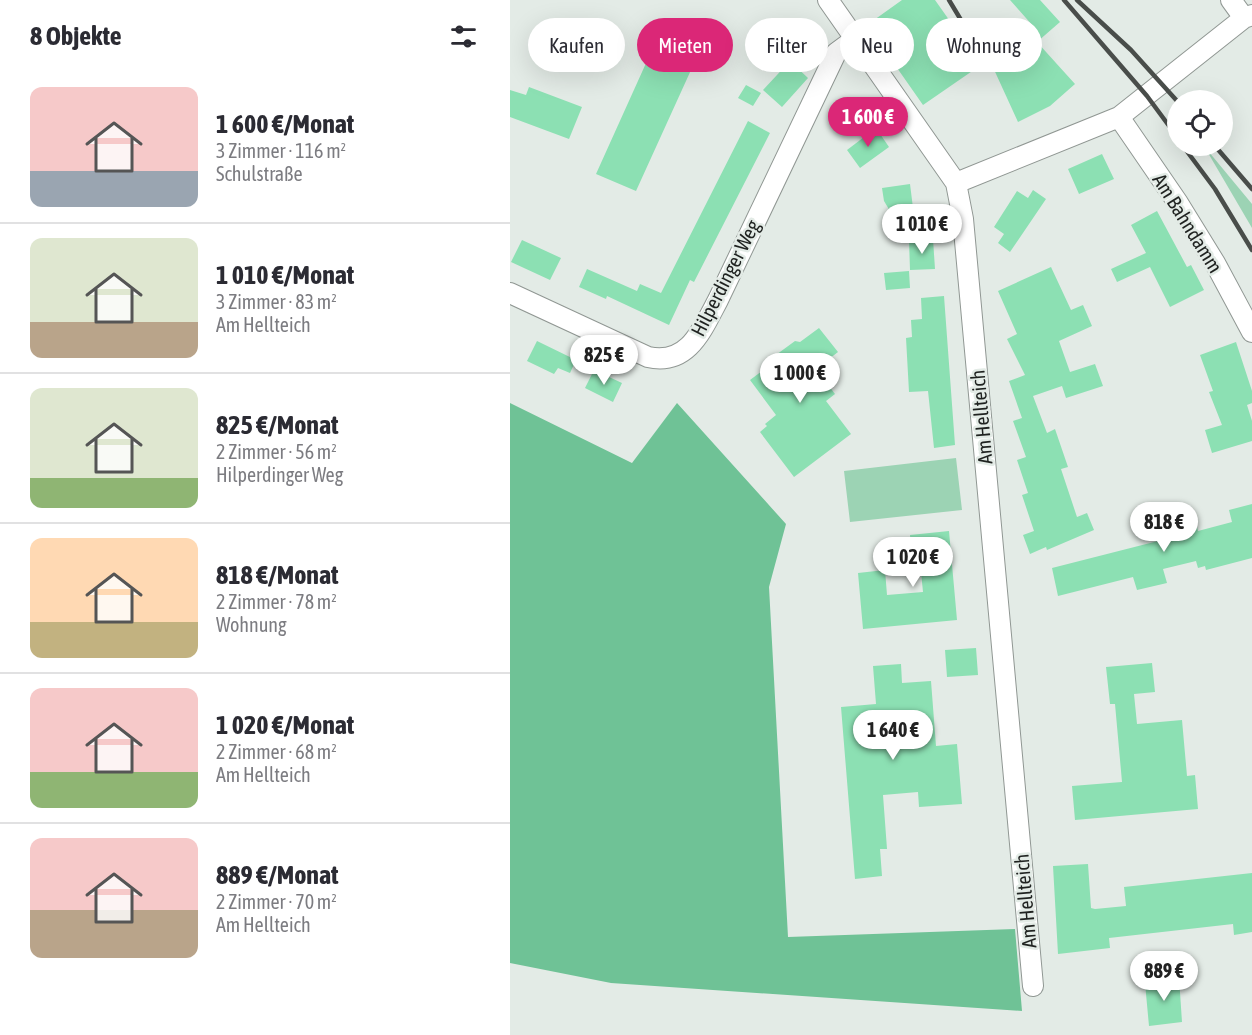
<!DOCTYPE html>
<html lang="de">
<meta charset="utf-8">
<style>
body{margin:0;font-family:"Asap Condensed",sans-serif;background:#f2f2f3;color:#2b2b33;height:100vh;display:flex;flex-direction:column;font-size:22px;white-space:nowrap}
*{box-sizing:border-box;margin:0}
p{font-size:20px;color:#7c7c81}
.icon{flex:none;width:33px;height:33px;fill:none;stroke:currentColor;stroke-width:2;stroke-linecap:round;stroke-linejoin:round}
.map{position:relative;flex:1;overflow:hidden}
.sheet{display:flex;flex-direction:column;background:#fff;width:510px}
.sheet>*{flex:none}
.guide{position:absolute;left:18px;top:18px;width:570px;height:54px;display:flex;gap:12px}
.tools{position:absolute;left:657px;top:90px;display:grid;gap:12px}
.tools a{display:grid;place-items:center;width:66px;height:66px;border-radius:50%;background:#fff;box-shadow:0 6px 24px #0002;font-size:30px}
.price{position:absolute;translate:-50% -51px;padding:0 14px;border-radius:21px;background:#fff;color:#222;font-size:20px;line-height:39px;filter:drop-shadow(0 2px 3px #0008)}
.price::after{content:'';position:absolute;left:50%;top:36px;width:18px;height:14px;margin-left:-9px;background:inherit;clip-path:polygon(0 0,100% 0,50% 100%)}
.price.current{background:#db2777;color:#fff}
ul{padding:0;list-style:none}
li{display:flex;align-items:center;gap:18px;height:150px;padding:0 30px}
li+li{border-top:2px solid #e1e1e2}
li span{display:grid;place-items:center;flex:none;width:168px;height:120px;border-radius:12px;color:#555}
li>.icon{margin-inline-start:auto}
span .icon{width:72px;height:72px;fill:#fffc;stroke-width:1}
li b{font-size:26px}
h2{display:flex;justify-content:space-between;align-items:center;height:72px;padding:0 30px;font-size:26px}
.chip{padding:0 21px;border-radius:27px;background:#fff;box-shadow:0 6px 24px #0002;font-size:21px;line-height:54px}
.chip.current{background:#db2777;color:#fff}
main{display:flex;flex:1;min-height:0}
.map>svg:first-child{display:block}
.green{fill:#9cd3b4}
.forest{fill:#6fc296}
.building{fill:#8ce0b3}
.lines{fill:none;stroke-linecap:round;stroke-linejoin:round}
.street-casing{stroke:#909793;stroke-width:22}
.street{stroke:#fff;stroke-width:20}
.rail{stroke:#494d4a;stroke-width:4.5}
.labels{text-anchor:middle;dominant-baseline:central;stroke-width:5;stroke-linejoin:round;paint-order:stroke}
.street-label{font-size:20px;fill:#1f2220;stroke:#e3ebe6}
</style>
<main>
<section class="sheet">
<h2>8 Objekte<svg class="icon" aria-label="filters" viewBox="0 0 24 24"><path d="M4 7h16M4 17h16"/><circle cx="9" cy="7" r="2"/><circle cx="15" cy="17" r="2"/></svg></h2>
<ul>
<li><span style="background:linear-gradient(#f6c9c9 70%,#9aa5b1 0)"><svg class="icon" aria-label="home" viewBox="0 0 24 24"><path d="M3 11l9-7 9 7M6 9v11h12V9"/></svg></span><div><b>1 600 €/Monat</b><p>3 Zimmer · 116 m²</p><p>Schulstraße</p></div></li>
<li><span style="background:linear-gradient(#dfe7d0 70%,#b9a48a 0)"><svg class="icon" aria-label="home" viewBox="0 0 24 24"><path d="M3 11l9-7 9 7M6 9v11h12V9"/></svg></span><div><b>1 010 €/Monat</b><p>3 Zimmer · 83 m²</p><p>Am Hellteich</p></div></li>
<li><span style="background:linear-gradient(#dfe7d0 75%,#8fb573 0)"><svg class="icon" aria-label="home" viewBox="0 0 24 24"><path d="M3 11l9-7 9 7M6 9v11h12V9"/></svg></span><div><b>825 €/Monat</b><p>2 Zimmer · 56 m²</p><p>Hilperdinger Weg</p></div></li>
<li><span style="background:linear-gradient(#ffd9b3 70%,#c2b280 0)"><svg class="icon" aria-label="home" viewBox="0 0 24 24"><path d="M3 11l9-7 9 7M6 9v11h12V9"/></svg></span><div><b>818 €/Monat</b><p>2 Zimmer · 78 m²</p><p>Wohnung</p></div></li>
<li><span style="background:linear-gradient(#f6c9c9 70%,#8fb573 0)"><svg class="icon" aria-label="home" viewBox="0 0 24 24"><path d="M3 11l9-7 9 7M6 9v11h12V9"/></svg></span><div><b>1 020 €/Monat</b><p>2 Zimmer · 68 m²</p><p>Am Hellteich</p></div></li>
<li><span style="background:linear-gradient(#f6c9c9 60%,#b9a48a 0)"><svg class="icon" aria-label="home" viewBox="0 0 24 24"><path d="M3 11l9-7 9 7M6 9v11h12V9"/></svg></span><div><b>889 €/Monat</b><p>2 Zimmer · 70 m²</p><p>Am Hellteich</p></div></li>
</ul>
</section>
<div class="map">
<svg width="742" height="1035" viewBox="0 0 742 1035">
<rect width="100%" height="100%" fill="#e3ebe6"/>
<path class="green" d="M694 146 742 204V228Z
M446 458 452 510 340 522 334 471Z"/>
<path class="forest" d="M0 403 122 463 167 403 276 524 259 587 278 937 505 929 512 1011 101 983 0 963Z"/>
<path class="building" d="M392 0H425L471 65 413 105 357 25Z
M500 0H530L550 22 527 42 565 84 540 106 508 122 481 63 500 48 523 26Z
M146 41 186 59 126 191 86 174Z
M280 61 298 78 272 107 253 90Z
M236 85 251 93 243 106 228 98Z
M19 87 72 107 59 139 0 117V90L16 95Z
M238 121 260 133 184 282 180 280 159 325 97 296 96 299 69 287 77 269 127 291 130 284 151 293Z
M366 128 379 147 350 168 337 150Z
M592 154 604 179 569 194 558 169Z
M400 184 403 208 380 211 374 201 372 188Z
M523 190 536 199 500 252 488 243 494 234 484 227 507 191 518 198Z
M647 211 677 267 681 265 694 290 660 307 640 267 607 282 601 269 636 253 621 225Z
M423 239 425 269 400 270 399 240Z
M12 240 51 258 40 280 1 262Z
M541 267 561 310 573 305 582 326 549 341 560 372 585 364 593 386 556 398 552 386 523 396 537 433 545 429 558 467 551 469 567 517 577 513 584 530 537 550 536 547 520 554 513 535 524 531 512 495 518 493 507 460 516 457 503 421 512 418 499 381 515 375 497 339 507 334 488 291Z
M399 271 400 288 376 290 374 273Z
M434 296 445 445 424 448 418 391 399 392 396 338 402 337 401 320 412 319 411 298Z
M309 328 328 352 306 369 325 394 316 401 341 434 284 477 250 432 257 426 255 424 266 415 240 380 260 365 259 360 285 341 290 342Z
M27 341 66 360 60 373 48 368 44 374 17 361Z
M726 342 742 391V403L737 405 742 421V441L702 453 695 430 712 425 699 392 703 391 690 355Z
M84 370 112 383 103 402 75 388Z
M742 504V558L696 570 695 566 688 568 686 561 653 569 657 583 627 590 623 577 548 596 542 568 648 541 643 520 683 510 688 531 722 522 719 510Z
M439 531 447 620 353 629 348 573 375 570 377 595 413 592 410 562 402 563 400 535Z
M466 648 468 675 437 677 435 650Z
M642 663 645 692 624 694 627 724 672 720 677 776 685 775 688 809 565 820 562 786 612 782 605 704H600L596 667Z
M391 664 392 683 421 681 426 746 447 744 452 804 409 807 408 792 373 795 377 849H370L372 876 345 879 331 707 366 704 363 666Z
M578 864 581 908 585 909 616 906 614 887 742 873V932L724 935 723 924 599 938 600 948 548 954 543 866Z
M669 977 672 1022 639 1026 635 983Z"/>
<g class="lines">
<defs>
<path id="street" d="M318 0 446 183 453 219 523 986
M721 0 734 18
M609 117 668 203 705 263 742 332
M446 183 609 117 734 18 742 15
M0 293 138 357C178 366 192 330 208 300L326 53 345 39"/>
</defs>
<use href="#street" class="street-casing"/>
<use href="#street" class="street"/>
<path class="rail" d="M439 0 460 35
M554 0 637 96 668 138
M567 0 621 50 668 102
M673 146 705 189 742 250
M705 146 742 189"/>
</g>
<g class="labels">
<g class="street-label">
<text transform="translate(678 223) rotate(58)">Am Bahndamm</text>
<text transform="translate(215 278) rotate(-63)">Hilperdinger Weg</text>
<text transform="translate(471 417) rotate(-95)">Am Hellteich</text>
<text transform="translate(515 901) rotate(-95)">Am Hellteich</text>
</g>
</g>
</svg>
<div class="tools">
<a><svg class="icon" aria-label="locate" viewBox="0 0 24 24"><circle cx="12" cy="12" r="6"/><path d="M12 2v4M12 18v4M2 12h4M18 12h4"/></svg></a>
</div>
<b class="price current" style="left:358px;top:148px">1 600 €</b>
<b class="price" style="left:412px;top:255px">1 010 €</b>
<b class="price" style="left:94px;top:386px">825 €</b>
<b class="price" style="left:290px;top:404px">1 000 €</b>
<b class="price" style="left:654px;top:553px">818 €</b>
<b class="price" style="left:403px;top:588px">1 020 €</b>
<b class="price" style="left:383px;top:761px">1 640 €</b>
<b class="price" style="left:654px;top:1002px">889 €</b>
<div class="guide">
<a class="chip">Kaufen</a>
<a class="chip current">Mieten</a>
<a class="chip">Filter</a>
<a class="chip">Neu</a>
<a class="chip">Wohnung</a>
</div>
</div>
</main>
